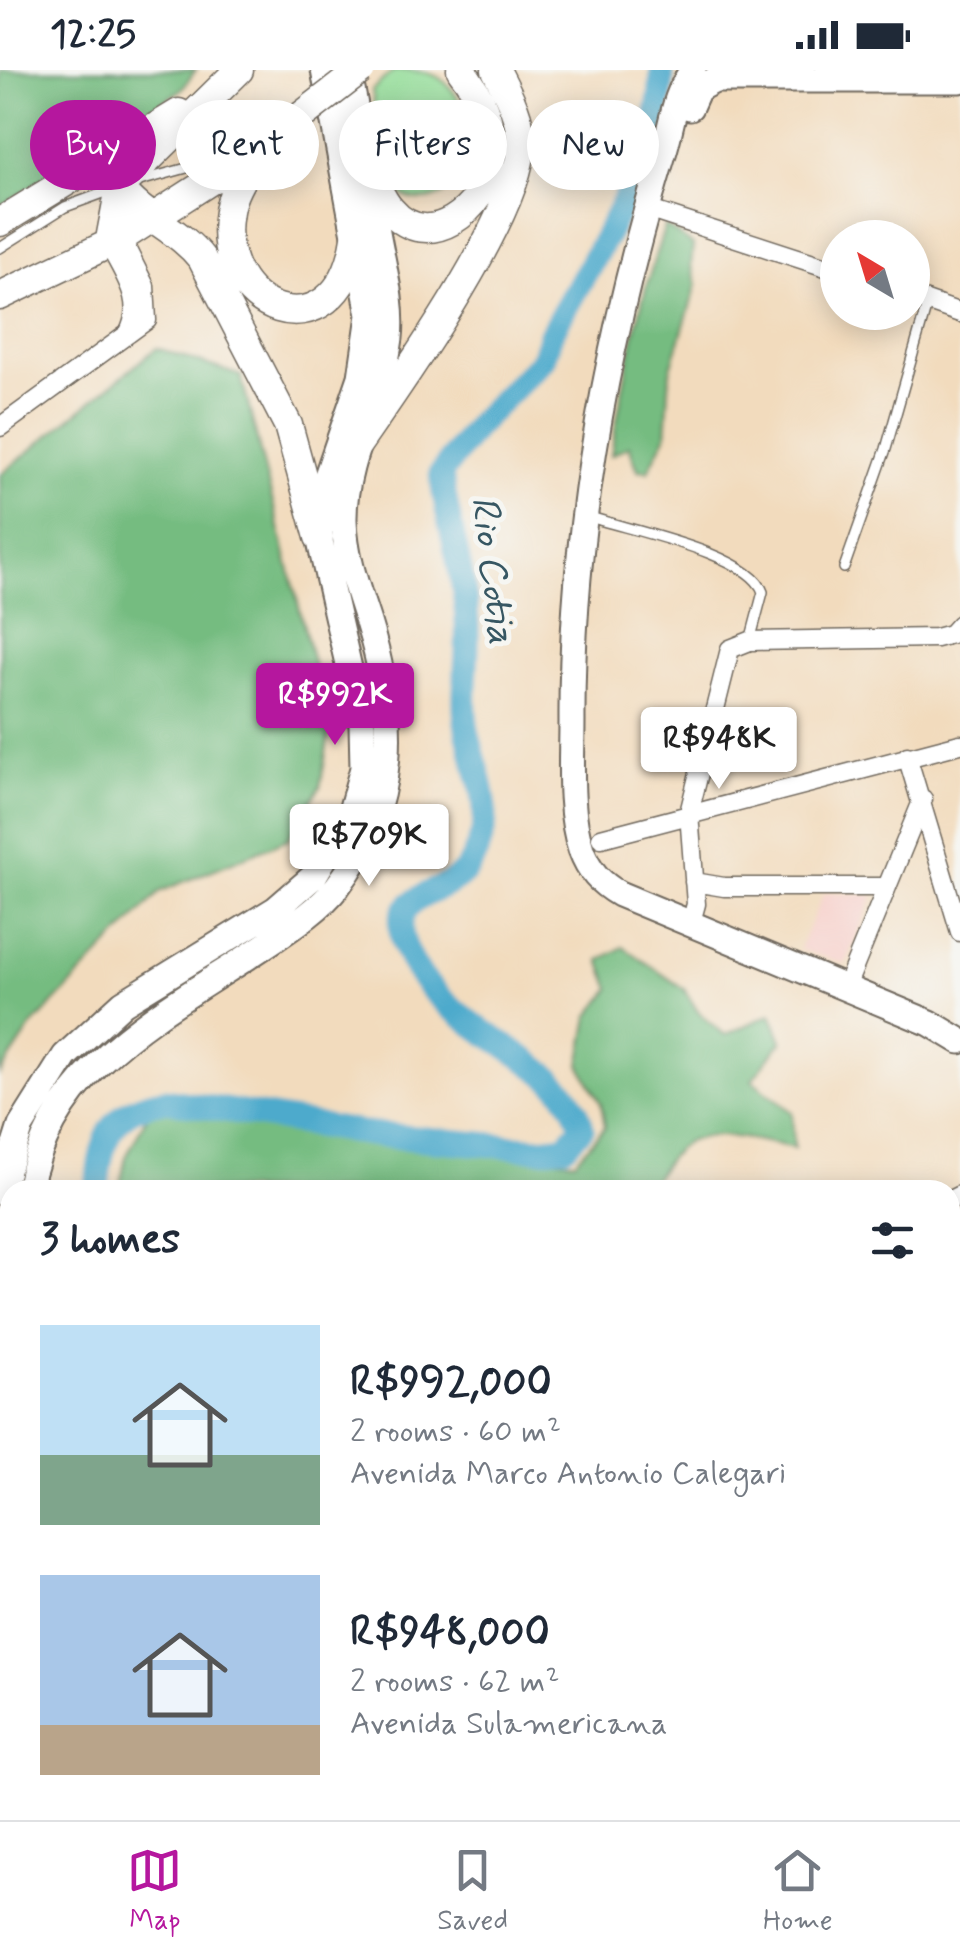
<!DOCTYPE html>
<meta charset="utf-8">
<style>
body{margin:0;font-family:Mynerve,sans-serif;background:#f2f2f3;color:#1f2937;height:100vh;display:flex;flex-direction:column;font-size:38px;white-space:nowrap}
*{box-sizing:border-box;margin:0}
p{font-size:32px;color:#747a83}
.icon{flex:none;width:55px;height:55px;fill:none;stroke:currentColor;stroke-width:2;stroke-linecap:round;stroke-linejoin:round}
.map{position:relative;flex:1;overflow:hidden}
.drawer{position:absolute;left:0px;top:1110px;width:960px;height:640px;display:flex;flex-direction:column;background:#fff;border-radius:30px 30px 0 0;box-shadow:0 5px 25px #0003}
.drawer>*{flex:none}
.banner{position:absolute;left:30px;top:30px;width:900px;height:90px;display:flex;gap:20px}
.needle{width:65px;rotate:322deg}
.tools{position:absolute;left:820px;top:150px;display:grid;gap:20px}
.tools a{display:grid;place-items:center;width:110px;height:110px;border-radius:50%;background:#fff;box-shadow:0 5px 25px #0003;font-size:50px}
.price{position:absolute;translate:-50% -85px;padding:0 22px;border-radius:10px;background:#fff;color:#222;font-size:32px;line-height:65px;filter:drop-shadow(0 2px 5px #0008)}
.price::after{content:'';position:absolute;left:50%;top:60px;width:30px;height:22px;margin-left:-15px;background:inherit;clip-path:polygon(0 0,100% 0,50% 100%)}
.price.active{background:#b5179e;color:#fff}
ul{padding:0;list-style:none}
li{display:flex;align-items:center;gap:30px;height:250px;padding:0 40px}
li span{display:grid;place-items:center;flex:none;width:280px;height:200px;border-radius:0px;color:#555}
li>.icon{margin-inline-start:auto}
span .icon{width:120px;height:120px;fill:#fffc;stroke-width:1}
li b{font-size:42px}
h2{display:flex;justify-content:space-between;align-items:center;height:120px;padding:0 40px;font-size:42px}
.chip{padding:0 35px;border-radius:45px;background:#fff;box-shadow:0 5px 25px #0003;font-size:35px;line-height:90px}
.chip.active{background:#b5179e;color:#fff}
.status{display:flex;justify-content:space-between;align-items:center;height:70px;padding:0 50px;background:#fff;direction:ltr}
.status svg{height:28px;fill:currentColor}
.menu{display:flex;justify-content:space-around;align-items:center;height:140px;border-top:2px solid #e0e1e3;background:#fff;font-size:28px;color:#747a83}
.menu a{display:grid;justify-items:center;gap:5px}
.menu .active{color:#b5179e}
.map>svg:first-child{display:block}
.built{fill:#f7d0cb}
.green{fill:#92dc97;stroke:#5e8461;stroke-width:2.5}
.forest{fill:#75bc80;stroke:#507456;stroke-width:2.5}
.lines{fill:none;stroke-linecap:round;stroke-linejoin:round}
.river{stroke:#4daacc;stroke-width:25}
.lane-casing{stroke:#71695e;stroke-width:12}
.street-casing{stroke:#71695e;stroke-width:21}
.secondary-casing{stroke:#71695e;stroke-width:29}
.primary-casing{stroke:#71695e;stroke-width:31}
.lane{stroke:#fff;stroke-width:9}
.street{stroke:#fff;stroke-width:18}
.secondary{stroke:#fff;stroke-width:25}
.primary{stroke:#fff;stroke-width:28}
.primary-bridge-casing{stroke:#71695e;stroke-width:31;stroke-linecap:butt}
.primary-bridge{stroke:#fff;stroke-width:28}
.labels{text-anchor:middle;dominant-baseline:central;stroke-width:10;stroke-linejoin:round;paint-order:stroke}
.water-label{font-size:40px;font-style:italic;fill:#375763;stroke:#f6f6f2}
</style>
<div class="status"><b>12:25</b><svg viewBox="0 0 49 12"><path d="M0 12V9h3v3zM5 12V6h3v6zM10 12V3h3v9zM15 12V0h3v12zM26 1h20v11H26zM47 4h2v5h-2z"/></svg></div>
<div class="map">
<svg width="960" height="1750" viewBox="0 0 960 1750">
<rect width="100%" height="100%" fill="#f6f6f2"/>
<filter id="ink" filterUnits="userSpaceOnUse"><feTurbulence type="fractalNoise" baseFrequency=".01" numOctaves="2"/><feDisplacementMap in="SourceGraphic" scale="20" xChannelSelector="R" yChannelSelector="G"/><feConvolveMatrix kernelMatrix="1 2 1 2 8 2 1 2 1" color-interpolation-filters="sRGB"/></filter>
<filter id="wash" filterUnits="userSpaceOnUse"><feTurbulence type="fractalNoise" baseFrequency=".0048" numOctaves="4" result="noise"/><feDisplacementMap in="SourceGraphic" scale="40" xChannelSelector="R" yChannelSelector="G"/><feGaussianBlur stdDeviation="2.25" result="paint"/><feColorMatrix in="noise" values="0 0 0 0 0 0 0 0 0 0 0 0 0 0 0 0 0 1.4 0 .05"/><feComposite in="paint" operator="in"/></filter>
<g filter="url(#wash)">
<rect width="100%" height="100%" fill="#f2dbbd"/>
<path class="built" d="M824 823 874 825 845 894 799 879Z
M950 1171 960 1199V1394L950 1398Z"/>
<path class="green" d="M394 0C429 0 445 3 462 36 504 111 409 164 387 104 378 79 377 47 372 20Z"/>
<path class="forest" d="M0 0H196L181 20 0 137Z
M665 156 693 175 691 196 697 214 670 301 666 366 648 401 638 400 629 376 611 385C624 306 639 231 665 156Z
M157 278 241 306 330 660 320 717 288 769 161 821 32 956 0 1004V405Z
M623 877 684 919 698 942 725 965 771 944 782 971 752 1010 792 1042 794 1078C760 1072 704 1053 676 1080 665 1091 656 1107 647 1120H119L126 1087 151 1038 575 1091 605 1057 601 1033 580 995 589 947 611 919 600 890Z
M0 1334 10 1348V1740H360L372 1750H0Z
M469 1740H823L836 1750H487Z"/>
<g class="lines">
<path class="river" d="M97 1120C100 1070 111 1037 165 1030L369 1064 540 1079 565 1076 582 1058C568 984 438 964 406 879 383 821 442 829 466 800 473 792 482 768 484 757 489 725 473 691 467 660 461 624 469 589 467 553 465 503 447 454 441 403L478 354 543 289 551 264C591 189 662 87 662 0
M950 1700 960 1704
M593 1740 611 1750
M758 1750 772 1740"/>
</g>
</g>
<g filter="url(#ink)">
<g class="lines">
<defs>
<path id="lane" d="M136 112 223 88
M0 178 65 137 117 118
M587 446C627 460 750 483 763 522L750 571
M844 498 886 379 928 231
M950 1521 951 1524"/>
<path id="street" d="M647 139 838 201
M109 175C123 204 146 231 128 264
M912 226 960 243
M0 357 147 250 145 216 121 168
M907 686 960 862
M601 768 960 674
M694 812 724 817H887
M690 856 696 834 689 743 730 579 750 571 936 568 951 564 960 554
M846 917 923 729
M950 1130 960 1125
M950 1427 960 1424"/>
<path id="secondary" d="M693 0C673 27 673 52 663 84 608 266 571 460 572 651 572 692 568 740 581 779 589 801 600 813 619 824L930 953 960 971
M690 37 698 19 715 10H960
M29 1120C52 992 171 939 267 874 292 857 319 840 337 817 399 737 397 645 368 552 357 518 345 486 344 450 343 385 382 331 390 268 394 232 382 192 376 156 367 104 359 52 348 0
M0 1122 21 1056 65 986 123 933 276 839 314 806 350 745 363 698 362 655 319 467 325 412 361 307 370 245 324 0
M0 1225 10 1270
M375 1740 386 1750
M424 1740 439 1750"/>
<path id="primary" d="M239 0 120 117C142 148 178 158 202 189L288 355 319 467
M365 84C373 103 377 125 391 140 428 184 485 139 490 94 495 58 482 27 461 0
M255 86C245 103 232 121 229 141 211 240 337 292 356 168
M0 152 179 43
M109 175 120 117
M0 226 121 168 258 80 300 47
M353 381C396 319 523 142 521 72 521 47 507 22 496 0"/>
</defs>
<use href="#lane" class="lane-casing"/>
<use href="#street" class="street-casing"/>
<use href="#secondary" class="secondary-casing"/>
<use href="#primary" class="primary-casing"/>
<use href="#lane" class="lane"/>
<use href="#street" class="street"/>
<use href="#secondary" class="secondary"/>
<use href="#primary" class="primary"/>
<defs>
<path id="primary-bridge" d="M300 47 361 0"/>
</defs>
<use href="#primary-bridge" class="primary-bridge-casing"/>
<use href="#primary-bridge" class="primary-bridge"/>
</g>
</g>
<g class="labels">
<g class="water-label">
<text transform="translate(492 500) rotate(83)">Rio Cotia</text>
</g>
</g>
</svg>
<div class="tools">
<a><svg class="needle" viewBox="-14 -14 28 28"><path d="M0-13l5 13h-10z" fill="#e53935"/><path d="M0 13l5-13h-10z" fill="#747a83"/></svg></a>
</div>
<b class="price active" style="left:335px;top:678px">R$992K</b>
<b class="price" style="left:719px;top:722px">R$948K</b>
<b class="price" style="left:369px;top:819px">R$709K</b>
<div class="banner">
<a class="chip active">Buy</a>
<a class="chip">Rent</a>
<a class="chip">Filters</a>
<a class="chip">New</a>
</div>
<section class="drawer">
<h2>3 homes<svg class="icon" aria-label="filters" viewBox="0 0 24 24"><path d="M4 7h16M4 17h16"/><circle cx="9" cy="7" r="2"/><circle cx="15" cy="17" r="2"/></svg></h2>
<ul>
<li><span style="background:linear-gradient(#bfe0f5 65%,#7fa58c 0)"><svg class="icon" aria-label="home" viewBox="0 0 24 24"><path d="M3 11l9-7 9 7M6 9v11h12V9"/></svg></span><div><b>R$992,000</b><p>2 rooms · 60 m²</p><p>Avenida Marco Antonio Calegari</p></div></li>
<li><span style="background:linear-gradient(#a9c7e8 75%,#b9a48a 0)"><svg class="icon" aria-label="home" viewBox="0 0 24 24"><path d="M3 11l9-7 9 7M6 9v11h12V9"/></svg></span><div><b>R$948,000</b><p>2 rooms · 62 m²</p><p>Avenida Sulamericana</p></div></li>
</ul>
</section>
</div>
<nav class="menu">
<a class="active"><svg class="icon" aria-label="map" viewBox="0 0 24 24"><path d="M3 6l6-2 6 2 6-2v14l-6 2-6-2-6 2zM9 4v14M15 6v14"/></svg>Map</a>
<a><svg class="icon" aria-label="saved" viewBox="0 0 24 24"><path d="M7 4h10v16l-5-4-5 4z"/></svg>Saved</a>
<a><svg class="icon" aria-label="home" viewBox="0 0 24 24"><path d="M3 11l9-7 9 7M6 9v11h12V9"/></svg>Home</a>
</nav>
